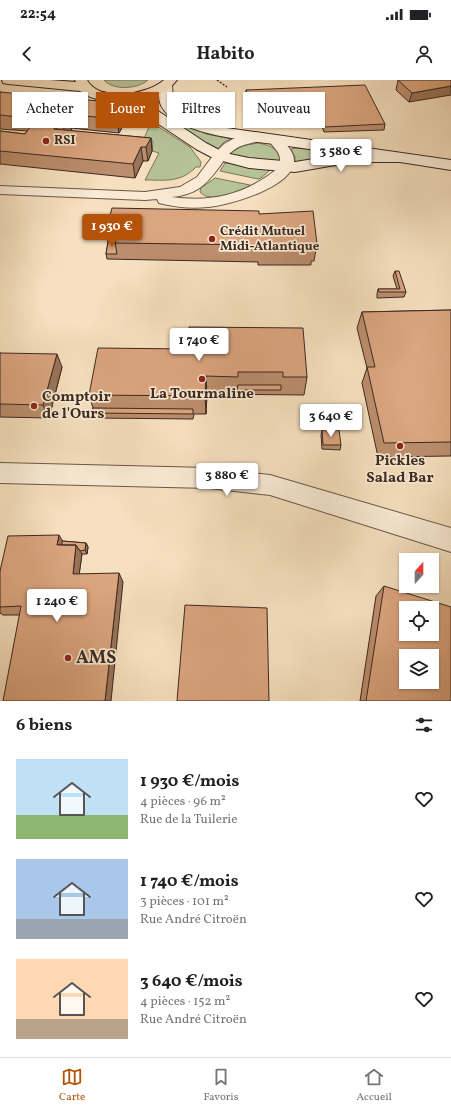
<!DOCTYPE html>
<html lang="fr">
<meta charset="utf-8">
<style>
body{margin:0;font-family:Vollkorn,serif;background:#f2f2f2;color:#202124;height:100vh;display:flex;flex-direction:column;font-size:15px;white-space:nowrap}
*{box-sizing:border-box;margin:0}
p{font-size:13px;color:#757577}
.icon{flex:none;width:22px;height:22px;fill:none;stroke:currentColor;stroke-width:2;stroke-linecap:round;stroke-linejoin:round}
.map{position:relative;height:621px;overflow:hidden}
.sheet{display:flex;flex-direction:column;background:#fff;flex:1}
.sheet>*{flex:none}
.hud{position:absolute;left:12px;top:12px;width:427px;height:36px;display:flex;gap:8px}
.needle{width:26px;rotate:21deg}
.controls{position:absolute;left:399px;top:473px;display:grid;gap:8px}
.controls a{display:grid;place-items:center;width:40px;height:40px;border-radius:0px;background:#fff;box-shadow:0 1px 3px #0004;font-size:20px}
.price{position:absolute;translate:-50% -34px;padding:0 9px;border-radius:4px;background:#fff;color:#222;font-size:13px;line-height:26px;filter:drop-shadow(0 1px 2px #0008)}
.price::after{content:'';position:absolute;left:50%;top:24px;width:12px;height:9px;margin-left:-6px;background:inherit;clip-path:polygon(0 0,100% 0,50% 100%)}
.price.current{background:#b45309;color:#fff}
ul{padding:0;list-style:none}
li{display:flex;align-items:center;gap:12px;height:100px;padding:0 16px}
li span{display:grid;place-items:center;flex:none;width:112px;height:80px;border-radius:0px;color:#555}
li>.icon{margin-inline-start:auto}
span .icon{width:48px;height:48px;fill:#fffc;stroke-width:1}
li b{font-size:17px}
h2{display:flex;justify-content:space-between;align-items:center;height:48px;padding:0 16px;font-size:17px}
.tag{padding:0 14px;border-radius:0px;background:#fff;box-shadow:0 1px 3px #0004;font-size:14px;line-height:36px}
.tag.current{background:#b45309;color:#fff}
.status{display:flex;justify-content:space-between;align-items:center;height:28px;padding:0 20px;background:#fff;direction:ltr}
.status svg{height:11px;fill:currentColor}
header{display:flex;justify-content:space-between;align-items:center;height:52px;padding:0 16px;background:#fff;font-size:18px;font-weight:700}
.menu{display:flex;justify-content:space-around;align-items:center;height:56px;border-top:1px solid #e0e0e0;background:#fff;font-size:11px;color:#757577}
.menu a{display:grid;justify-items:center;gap:2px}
.menu .current{color:#b45309}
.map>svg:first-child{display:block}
.green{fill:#b6c397;stroke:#79765c}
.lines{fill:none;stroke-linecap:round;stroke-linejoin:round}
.minor-casing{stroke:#6a5749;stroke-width:2}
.secondary-casing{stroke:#3c2922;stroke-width:2}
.primary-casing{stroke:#3c2922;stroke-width:2}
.path{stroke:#3c2922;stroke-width:1.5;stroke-dasharray:2 1.5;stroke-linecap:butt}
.minor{fill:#f9ebd5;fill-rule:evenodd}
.secondary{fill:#f9ebd5;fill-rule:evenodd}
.primary{fill:#f6e0bf;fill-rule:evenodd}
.wall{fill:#bc8e6d;stroke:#3c2922}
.shaded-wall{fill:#997459;stroke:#3c2922}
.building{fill:#dba57f;stroke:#3c2922;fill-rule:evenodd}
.poi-dot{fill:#8f2418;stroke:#f9ebd5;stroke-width:1.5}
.labels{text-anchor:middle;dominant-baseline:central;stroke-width:3.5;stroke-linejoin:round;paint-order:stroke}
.far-poi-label{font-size:13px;font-weight:bold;fill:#3c2922;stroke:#f9ebd5;text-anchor:start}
.poi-label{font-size:15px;font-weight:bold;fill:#3c2922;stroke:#f9ebd5}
.near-poi-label{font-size:18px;font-weight:bold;fill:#3c2922;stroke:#f9ebd5;text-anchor:start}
</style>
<div class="status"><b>22:54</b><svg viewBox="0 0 49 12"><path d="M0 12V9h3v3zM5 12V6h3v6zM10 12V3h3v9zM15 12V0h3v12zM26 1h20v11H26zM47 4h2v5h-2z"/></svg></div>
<header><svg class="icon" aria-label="back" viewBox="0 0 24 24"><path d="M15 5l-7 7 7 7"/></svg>Habito<svg class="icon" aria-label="person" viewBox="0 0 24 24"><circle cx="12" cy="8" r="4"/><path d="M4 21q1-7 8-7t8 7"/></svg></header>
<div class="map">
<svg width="451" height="621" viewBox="0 0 451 621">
<rect width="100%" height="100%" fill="#f6e0bf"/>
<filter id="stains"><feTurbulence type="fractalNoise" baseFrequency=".005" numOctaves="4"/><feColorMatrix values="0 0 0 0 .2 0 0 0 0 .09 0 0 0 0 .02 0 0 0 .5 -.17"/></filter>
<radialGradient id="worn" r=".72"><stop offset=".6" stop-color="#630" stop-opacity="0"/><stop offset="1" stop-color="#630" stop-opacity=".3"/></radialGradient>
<path class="green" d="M104 0H148C137 9 114 11 104 0Z
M151 42 190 67 201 82 200 87H196C180 103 166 100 145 100L159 73 152 71 153 61H143Z
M187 46 206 54 231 59 224 62 217 70 181 48Z
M258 63C269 65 275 67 281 77L278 83 232 76 231 73 241 66Z
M296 68 361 74 297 83 295 82V77L291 69Z
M225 83H227L270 90 261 98 258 99 220 91Z
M215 98 250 105 251 107C239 112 210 124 200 112L201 108Z"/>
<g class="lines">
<defs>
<path id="minor" d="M256 54 261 55 263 58 261 61C252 63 242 64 234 70 228 74 224 80 220 86 205 106 197 114 172 117 206 122 238 116 266 97 272 93 281 88 280 79 280 72 273 67 269 61L271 58H281C286 64 295 73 294 82 291 108 229 125 208 127 191 129 175 127 159 123L157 119 145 120 0 114V106L145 112 180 107 197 97 215 73 224 64 233 59Z
M0 383 209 388 270 395 451 448V472L270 415 209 408 0 403Z"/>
<path id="secondary" d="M166 2 171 3C174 9 171 16 173 22 179 35 201 42 213 46L451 80V90L400 82H353L295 92 249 88 215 79 196 69 142 33 126 26 97 19 95 16 97 13 102 12 136 20 152 27 206 63 225 73 249 78 295 82 344 74C321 71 297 67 274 64 248 60 158 54 159 15 159 11 159 7 161 3Z"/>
<path id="primary" d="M2 0H50L76 2 75 0H87C99 23 147 15 164 0H177L168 10 157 15 123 22H108L90 17 80 11 8 4 3 3Z"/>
</defs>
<use href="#minor" class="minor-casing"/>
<use href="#secondary" class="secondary-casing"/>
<use href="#primary" class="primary-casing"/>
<path class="path" d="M217 0 227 7"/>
<use href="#minor" class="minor"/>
<use href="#secondary" class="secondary"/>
<use href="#primary" class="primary"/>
</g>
<path class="wall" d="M398 0H451L409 22 396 10Z
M246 10 385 44 384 50 324 52 320 41 307 42 306 44 251 36 246 15Z
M0 12 123 36 124 44 119 53 71 48 72 51 151 58 152 71 148 81H143L135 98 0 84V51L25 54 27 51 0 49Z
M259 134 317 164 314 181H311V185H258V182L107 179 106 174 108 162 106 151Z
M395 191 406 212 404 217 377 218V214L378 209H397L393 196Z
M451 230V376L378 377 362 303 367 288 357 248 362 232Z
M187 269 307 297 304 315 207 314 206 334H194L193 339 93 338 92 333 93 328 89 315Z
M0 273 62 287 49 338 0 337Z
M322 350 341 365 340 370 322 369 321 355Z
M62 461 86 463 88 467 87 474H82L79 494 123 502 20 535H3L0 533V491Z
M384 506 451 621H360L376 516Z"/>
<path class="shaded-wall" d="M451 6V15L409 22 412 13Z
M121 23 124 44 119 53 117 39V30Z
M64 34 66 43 69 39 72 52 67 60 61 38Z
M56 45 60 59 54 49Z
M151 58 152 71 148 81 146 67Z
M141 67 143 81 135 98 133 84Z
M57 274 62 287 49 338 43 325Z
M206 296 207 314 206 334 205 316Z
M59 455 65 465H57Z
M86 463 88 467 87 474 85 470Z
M76 465 82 474 78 503 73 494Z
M119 493 123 502 111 621H105Z"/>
<path class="building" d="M398 0H451V6L412 13Z
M365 5 385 44 325 47 321 36 307 37V39L251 31 246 10Z
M0 12 121 23 117 30 122 31 117 39 64 34 61 38 69 39 64 46 56 45 54 49 151 58 146 67H141L133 84 0 71V51L25 54 36 39 0 35Z
M112 128 259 131V134L313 131 317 164H313V169L259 168V165L115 163 118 151H106Z
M108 162H115L117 174H106Z
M395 191H399L406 212H379L378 209H400Z
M451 230V362L384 363 367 287H375L362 232Z
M189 247 303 248 307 297H283V292H238V297L206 296 205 316 89 315 98 268 187 269Z
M0 273 57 274 43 325 0 324Z
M238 305H281V310H237Z
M93 328 193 329V334L92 333Z
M322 350H339L341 365H323Z
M59 455 57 465H76L73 494 119 493 105 621H3L21 526 0 527V491L8 456Z
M62 461 86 463 85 470 80 471 76 465H62Z
M384 506 451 527V621H366ZM406 528H432V554H406ZM406 576H432V602H406Z
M185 525 267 528 269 621H177Z"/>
<g class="poi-dot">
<circle cx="46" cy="61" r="4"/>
<circle cx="212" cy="159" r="4"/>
<circle cx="202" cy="299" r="4"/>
<circle cx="34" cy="326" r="4"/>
<circle cx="400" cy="366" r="4"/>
<circle cx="68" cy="578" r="4"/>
</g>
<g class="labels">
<g class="far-poi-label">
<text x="54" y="61">RSI</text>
<text x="220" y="152">Crédit Mutuel<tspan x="220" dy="15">Midi-Atlantique</tspan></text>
</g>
<g class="poi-label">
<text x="202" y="314">La Tourmaline</text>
<text x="42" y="317" text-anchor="start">Comptoir<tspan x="42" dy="17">de l'Ours</tspan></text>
<text x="400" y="381">Pickles<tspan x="400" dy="17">Salad Bar</tspan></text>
</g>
<g class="near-poi-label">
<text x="76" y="578">AMS</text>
</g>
</g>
<rect width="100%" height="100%" filter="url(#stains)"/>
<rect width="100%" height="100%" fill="url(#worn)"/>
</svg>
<div class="controls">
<a><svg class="needle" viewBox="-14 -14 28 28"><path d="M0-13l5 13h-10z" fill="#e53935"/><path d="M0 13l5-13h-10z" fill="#757577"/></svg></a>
<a><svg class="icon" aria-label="locate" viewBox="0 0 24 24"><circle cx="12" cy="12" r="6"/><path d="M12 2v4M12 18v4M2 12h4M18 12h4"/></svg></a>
<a><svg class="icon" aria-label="layers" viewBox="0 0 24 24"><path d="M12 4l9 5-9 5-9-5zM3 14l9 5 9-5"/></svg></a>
</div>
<b class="price" style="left:341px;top:93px">3 580 €</b>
<b class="price current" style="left:112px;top:168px">1 930 €</b>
<b class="price" style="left:199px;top:282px">1 740 €</b>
<b class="price" style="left:331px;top:358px">3 640 €</b>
<b class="price" style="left:227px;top:417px">3 880 €</b>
<b class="price" style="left:57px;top:543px">1 240 €</b>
<div class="hud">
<a class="tag">Acheter</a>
<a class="tag current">Louer</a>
<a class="tag">Filtres</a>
<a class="tag">Nouveau</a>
</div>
</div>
<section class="sheet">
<h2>6 biens<svg class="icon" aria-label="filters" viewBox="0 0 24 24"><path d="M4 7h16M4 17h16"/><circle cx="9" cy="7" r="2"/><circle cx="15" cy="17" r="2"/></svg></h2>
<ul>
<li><span style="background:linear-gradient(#bfe0f5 70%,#8fb573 0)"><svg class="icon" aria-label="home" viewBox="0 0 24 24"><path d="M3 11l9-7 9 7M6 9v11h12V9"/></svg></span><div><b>1 930 €/mois</b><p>4 pièces · 96 m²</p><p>Rue de la Tuilerie</p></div><svg class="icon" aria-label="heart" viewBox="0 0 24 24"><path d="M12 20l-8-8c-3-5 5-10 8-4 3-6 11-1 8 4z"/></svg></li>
<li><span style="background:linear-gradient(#a9c7e8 75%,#9aa5b1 0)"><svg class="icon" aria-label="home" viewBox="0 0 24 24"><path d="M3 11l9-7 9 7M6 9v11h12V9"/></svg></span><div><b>1 740 €/mois</b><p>3 pièces · 101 m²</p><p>Rue André Citroën</p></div><svg class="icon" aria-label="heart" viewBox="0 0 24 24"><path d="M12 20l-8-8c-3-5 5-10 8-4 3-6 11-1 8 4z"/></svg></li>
<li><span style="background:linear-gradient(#ffd9b3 75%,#b9a48a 0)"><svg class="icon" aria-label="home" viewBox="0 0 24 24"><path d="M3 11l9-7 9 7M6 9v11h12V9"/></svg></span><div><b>3 640 €/mois</b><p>4 pièces · 152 m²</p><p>Rue André Citroën</p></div><svg class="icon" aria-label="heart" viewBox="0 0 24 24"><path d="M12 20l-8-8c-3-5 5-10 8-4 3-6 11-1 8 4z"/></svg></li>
</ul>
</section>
<nav class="menu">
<a class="current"><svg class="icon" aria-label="map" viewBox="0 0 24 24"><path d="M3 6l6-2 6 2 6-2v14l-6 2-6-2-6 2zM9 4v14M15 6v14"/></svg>Carte</a>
<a><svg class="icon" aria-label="saved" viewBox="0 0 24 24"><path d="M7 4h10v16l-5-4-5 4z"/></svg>Favoris</a>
<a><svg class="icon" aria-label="home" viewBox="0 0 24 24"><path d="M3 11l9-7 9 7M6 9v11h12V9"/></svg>Accueil</a>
</nav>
